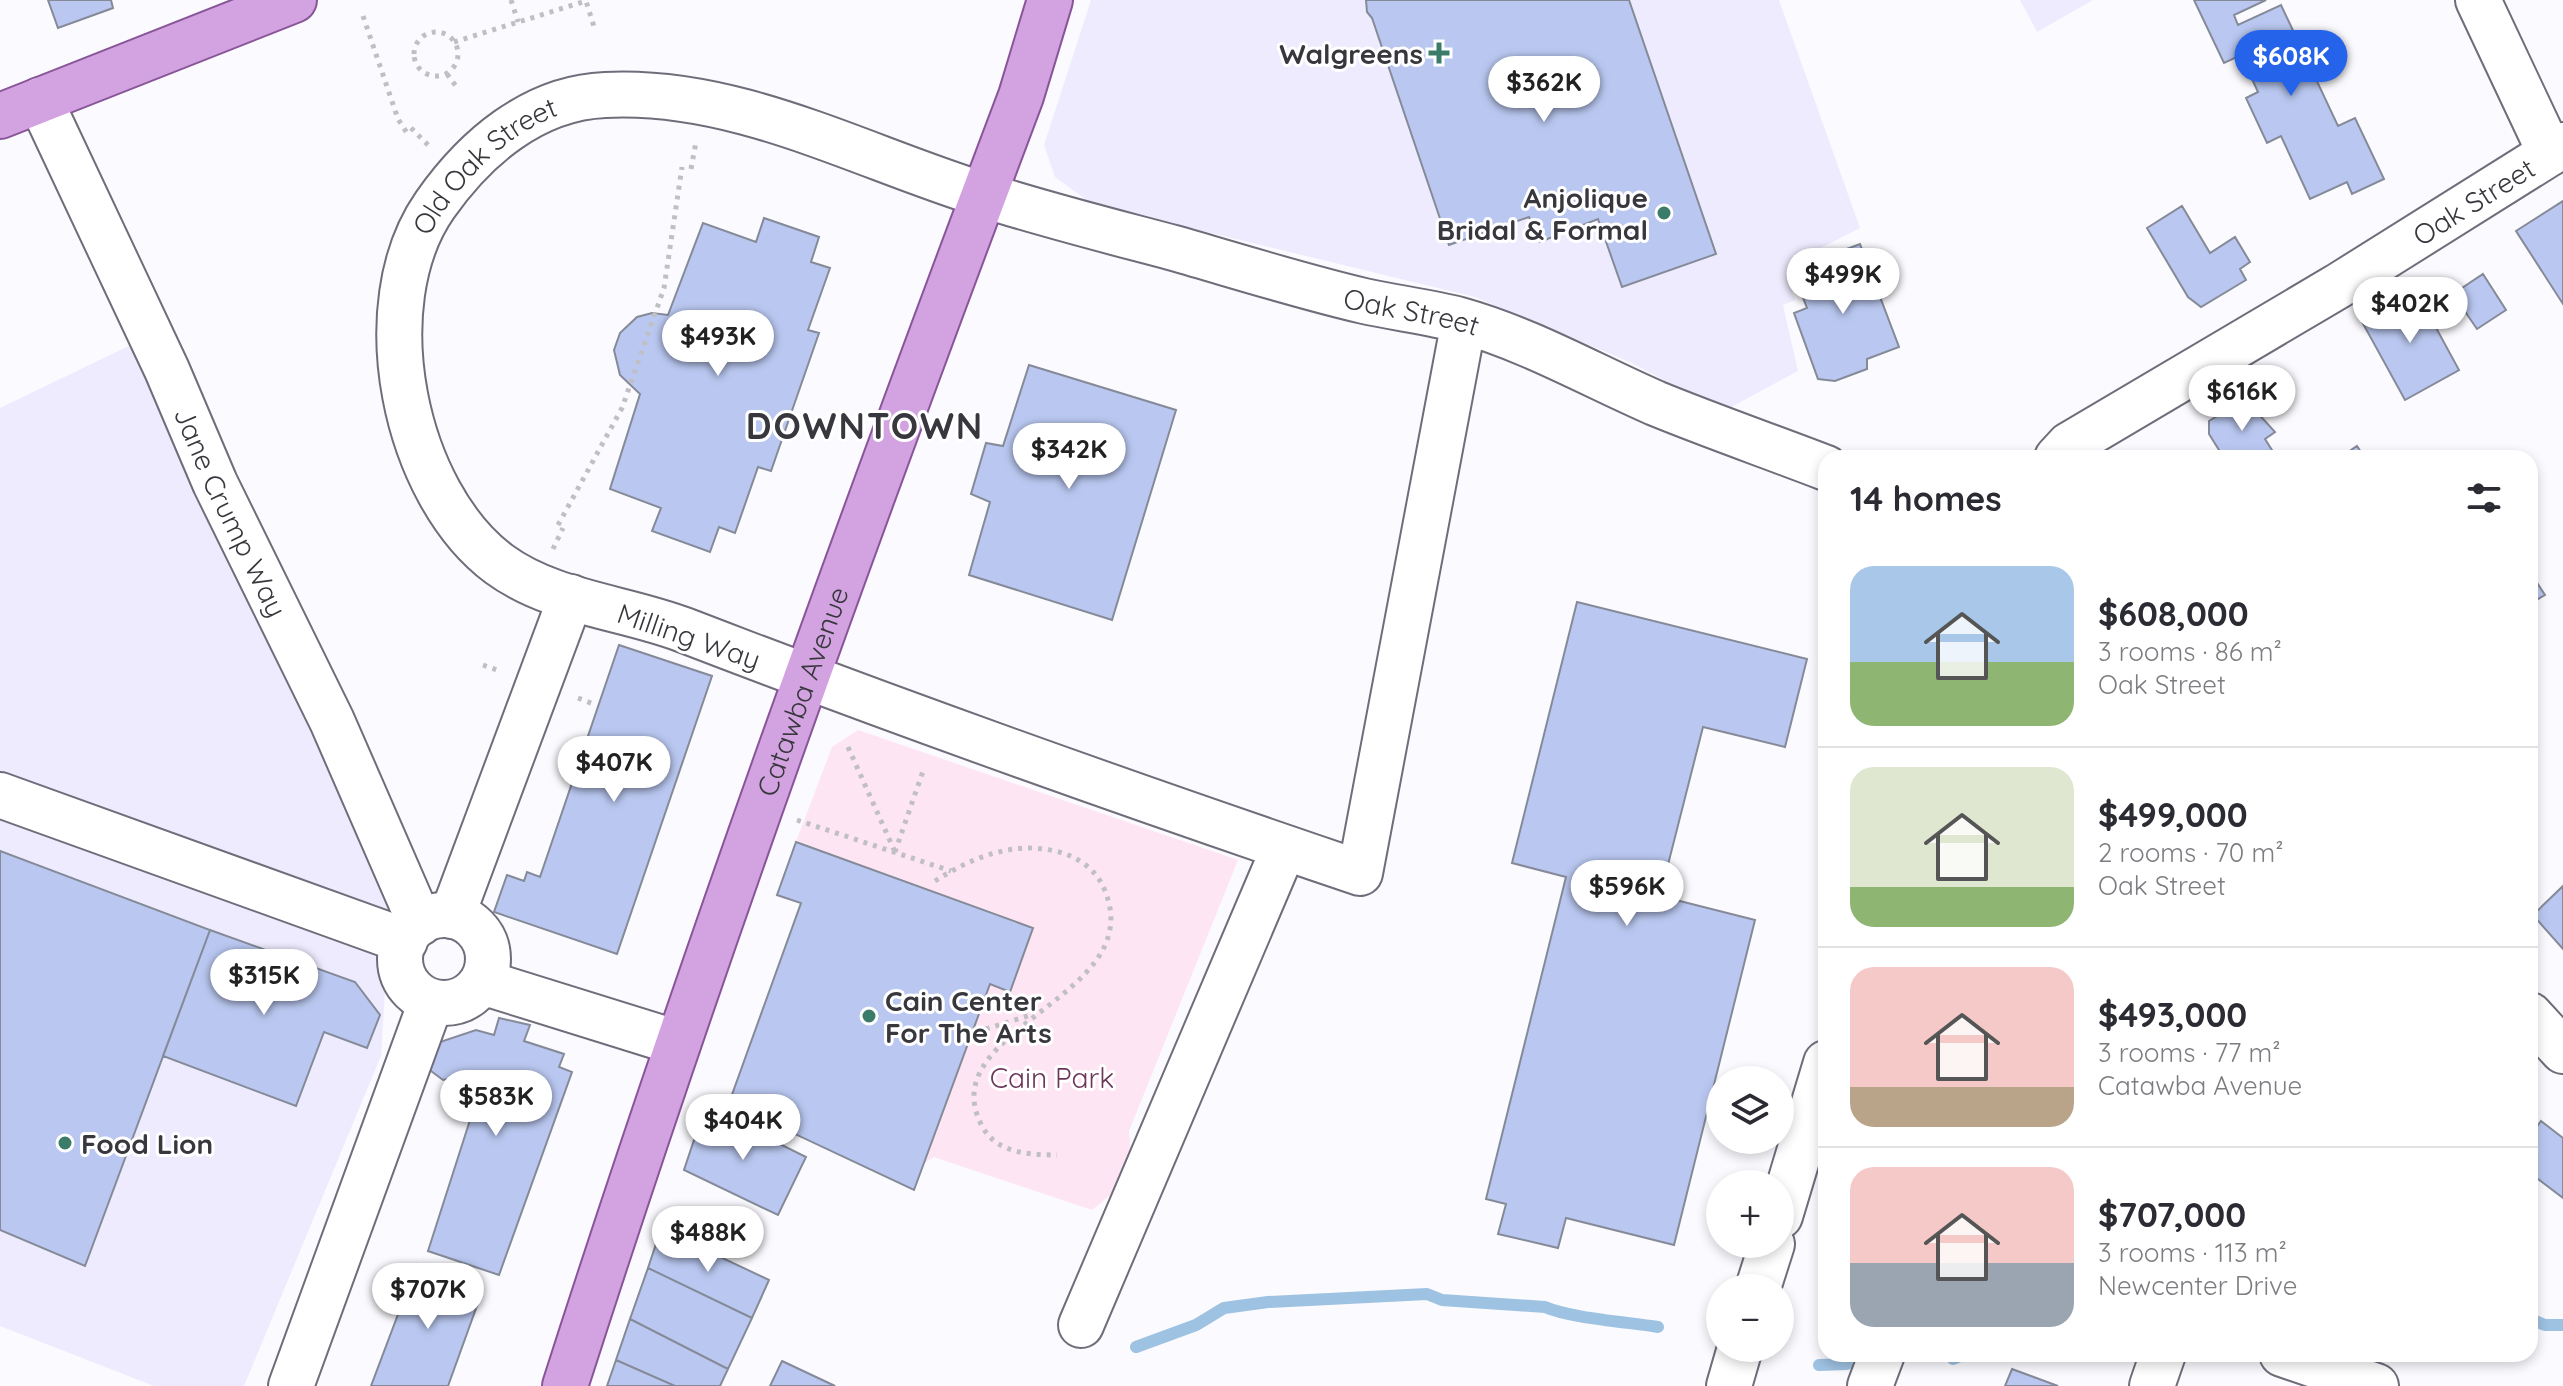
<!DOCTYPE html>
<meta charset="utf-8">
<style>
body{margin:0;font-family:Quicksand,sans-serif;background:#f7f7f7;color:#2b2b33;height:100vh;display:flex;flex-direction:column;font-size:30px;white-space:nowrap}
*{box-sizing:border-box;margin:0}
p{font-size:26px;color:#7c7c81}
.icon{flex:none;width:44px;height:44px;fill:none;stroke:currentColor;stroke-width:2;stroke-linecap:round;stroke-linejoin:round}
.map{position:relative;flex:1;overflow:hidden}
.sheet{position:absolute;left:1818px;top:450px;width:720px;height:912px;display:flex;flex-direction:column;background:#fff;border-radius:24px;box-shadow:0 4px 12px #0003}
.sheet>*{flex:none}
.fabs{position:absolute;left:1706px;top:1066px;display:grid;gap:16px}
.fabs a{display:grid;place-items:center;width:88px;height:88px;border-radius:50%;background:#fff;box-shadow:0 4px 12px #0003;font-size:40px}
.price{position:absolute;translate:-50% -68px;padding:0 18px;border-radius:28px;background:#fff;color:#222;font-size:26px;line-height:52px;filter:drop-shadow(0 2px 4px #0008)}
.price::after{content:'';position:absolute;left:50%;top:48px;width:24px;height:18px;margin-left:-12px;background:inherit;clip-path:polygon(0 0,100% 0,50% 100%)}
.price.current{background:#2563eb;color:#fff}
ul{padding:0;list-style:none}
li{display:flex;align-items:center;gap:24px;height:200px;padding:0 32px}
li+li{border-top:2px solid #e1e1e2}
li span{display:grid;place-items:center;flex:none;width:224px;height:160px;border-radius:24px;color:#555}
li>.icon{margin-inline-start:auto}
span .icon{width:96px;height:96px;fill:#fffc;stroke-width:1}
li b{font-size:34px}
h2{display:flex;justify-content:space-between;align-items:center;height:96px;padding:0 32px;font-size:34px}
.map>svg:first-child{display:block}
.built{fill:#efebfe}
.green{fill:#fee5f3}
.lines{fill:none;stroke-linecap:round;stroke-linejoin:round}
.stream{stroke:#9ec2e2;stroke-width:12}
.building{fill:#bac8f1;stroke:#858a98;stroke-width:2}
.minor-casing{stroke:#706d7b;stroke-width:48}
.major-casing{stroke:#895599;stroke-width:48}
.path{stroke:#c0bfc4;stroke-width:5;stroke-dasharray:4 6;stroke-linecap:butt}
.minor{stroke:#fff;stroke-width:44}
.major{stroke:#d2a3e0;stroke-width:44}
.poi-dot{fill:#3a7b6a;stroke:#fff;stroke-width:3}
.labels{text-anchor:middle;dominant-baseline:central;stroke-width:6;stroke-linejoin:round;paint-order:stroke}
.poi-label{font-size:28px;font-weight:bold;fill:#38373d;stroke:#fff;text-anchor:end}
.street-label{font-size:28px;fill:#38373d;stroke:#fff}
.park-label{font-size:28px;fill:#6c3659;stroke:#fff}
.district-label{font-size:36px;font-weight:bold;letter-spacing:2px;fill:#38373d;stroke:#fff}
</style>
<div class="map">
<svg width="2563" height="1386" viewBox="0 0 2563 1386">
<rect width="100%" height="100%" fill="#fbfafe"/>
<path class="built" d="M1091 0H1779L1860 228 1809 254 1813 266 1787 278 1795 300 1783 305 1798 371 1722 412 1632 363 1475 297 1092 204 1055 177 1044 145Z
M2020 0H2093L2037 32Z
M137 342 391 894 381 1056 244 1386H154L0 1326V408Z"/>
<path class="green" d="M858 730 1238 860 1129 1131 1133 1176 1092 1210 934 1157 923 1164 990 984 1010 992 796 842 832 747Z"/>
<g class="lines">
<path class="stream" d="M2530 1319 2545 1325H2563
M1136 1347 1196 1325 1224 1308 1268 1302 1427 1294 1442 1300 1545 1307C1570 1318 1627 1322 1658 1327
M1953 1359 1965 1354
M1819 1365 1847 1364"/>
</g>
<path class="building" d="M48 0H111L113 8 58 28Z
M1366 0H1629L1716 254 1622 287 1598 219 1540 242 1529 217 1449 245 1372 18 1367 12Z
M2194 0H2266L2234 15 2238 25 2281 5 2338 126 2355 118 2384 179 2352 194 2347 182 2310 199 2281 136 2267 143 2246 98 2258 92 2241 55 2224 63Z
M2563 201V304L2516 231Z
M2182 206 2210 253 2235 237 2250 262 2240 269 2246 280 2201 307 2188 297 2147 228Z
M764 218 819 237 811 262 830 268 808 330 819 333 771 471 758 467 735 533 719 527 710 552 652 531 661 508 610 489 640 394 620 375 614 350 620 333 637 317 652 313 668 315 703 223 756 242Z
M1860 244 1899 347 1867 359V369L1835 381 1818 379 1794 313 1807 308 1796 280 1821 271 1817 260Z
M2483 274 2506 310 2477 329 2453 294Z
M2415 289 2459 370 2405 400 2361 320Z
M1029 365 1176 410 1112 620 969 575 990 502 971 494 986 443 1003 446Z
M2245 399 2275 432 2265 439 2277 458H2224L2209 434V421Z
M2357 446 2365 458H2342L2341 457Z
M2530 572 2545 595 2533 602 2530 597Z
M1577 602 1807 659 1785 747 1703 727 1660 896 1755 920 1674 1245 1566 1218 1558 1248 1498 1234 1506 1204 1486 1199 1566 877 1512 863Z
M619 645 712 676 617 954 494 912 507 875 524 881 527 872 540 877Z
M796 842 1033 928 1010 992 990 984 914 1190 729 1103 801 903 777 895Z
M0 851 210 930 85 1266 0 1230Z
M2563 886V949L2533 915Z
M210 930 355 982 380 1015 367 1048 324 1032 296 1106 163 1056Z
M499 1018 530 1025 524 1041 564 1054 559 1067 572 1072 499 1275 428 1251 479 1092 467 1089 463 1076 443 1080 427 1068 437 1043 476 1030 494 1035Z
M705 1107 806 1157 778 1215 684 1170Z
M2541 1121 2563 1138V1198L2530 1173V1136Z
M661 1229 769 1280 752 1318 648 1268Z
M417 1264 483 1289 448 1386H371Z
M648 1268 752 1318 728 1369 630 1319Z
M630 1319 728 1369 720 1386H675L616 1360Z
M616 1360 675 1386H607Z
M782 1361 833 1385 835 1386H770Z
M2012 1369 2058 1386H2005Z"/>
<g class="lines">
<defs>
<g id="minor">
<path d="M2478 0 2550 153"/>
<path id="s1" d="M40 100 167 370 215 483 332 721 420 923"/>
<path id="s2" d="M1464 321 1360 873C1133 796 907 716 684 630 624 607 552 603 499 564 404 493 365 305 435 205 475 148 533 98 605 95 737 88 861 157 984 195 1046 215 1110 231 1174 248 1237 266 1300 286 1364 301 1396 308 1429 312 1460 320 1528 339 1591 375 1655 403 1711 426 1769 446 1826 468"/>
<path id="s3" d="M2057 458 2069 445 2338 286 2563 145"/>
<path d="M0 795 405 941"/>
<circle cx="444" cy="959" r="44"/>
<path d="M452 916 571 597"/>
<path d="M482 982 678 1043"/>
<path d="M2530 1015 2563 1051"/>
<path d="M1780 1216 1826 1063"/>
<path d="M1758 1288 1772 1244"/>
<path d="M1081 1325 1284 848"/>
<path d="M2282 1354 2376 1386"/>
<path d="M291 1386 431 1002"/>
<path d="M1729 1386 1740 1348"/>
<path d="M1870 1386 1882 1354"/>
<path d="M2152 1386 2163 1354"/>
</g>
<g id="major">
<path d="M0 116 294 0"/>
<path id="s4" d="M565 1386C704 952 860 523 1021 96L1050 0"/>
</g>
</defs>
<use href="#minor" class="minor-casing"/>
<use href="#major" class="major-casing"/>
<path class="path" d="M511 0 518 22
M363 16 398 119 407 133
M414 54a22 22 0 1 1 44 0a22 22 0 1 1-44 0Z
M454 42 586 1 595 30
M447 74 458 89
M411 128 430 147
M691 169 696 142
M558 525 622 408 664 288 682 167
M553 549 563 528
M483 665 500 671
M578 698 596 705
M848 747 895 852
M797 820 951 871
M895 852 923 771
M935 881C971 858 1012 841 1055 851 1077 856 1097 869 1105 891 1149 998 930 1028 982 1126 996 1153 1029 1155 1057 1155
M969 1040 986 1029 1034 1014"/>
<use href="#minor" class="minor"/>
<use href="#major" class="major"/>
</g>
<g class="poi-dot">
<path d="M1435 41h8v8h8v8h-8v8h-8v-8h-8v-8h8z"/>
<circle cx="1664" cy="213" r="8"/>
<circle cx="869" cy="1016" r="8"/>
<circle cx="65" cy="1143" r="8"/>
</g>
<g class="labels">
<g class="poi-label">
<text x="1423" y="53">Walgreens</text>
<text x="1648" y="197">Anjolique<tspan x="1648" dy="32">Bridal &amp; Formal</tspan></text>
<text x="885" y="1000" text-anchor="start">Cain Center<tspan x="885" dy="32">For The Arts</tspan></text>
<text x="81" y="1143" text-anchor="start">Food Lion</text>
</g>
<g class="street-label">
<text stroke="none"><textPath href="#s2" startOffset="1936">Old Oak Street</textPath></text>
<text stroke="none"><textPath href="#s3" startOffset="490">Oak Street</textPath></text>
<text stroke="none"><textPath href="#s2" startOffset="2920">Oak Street</textPath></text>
<text stroke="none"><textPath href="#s1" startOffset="454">Jane Crump Way</textPath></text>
<text transform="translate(689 636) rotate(19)">Milling Way</text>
<text stroke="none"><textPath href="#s4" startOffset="734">Catawba Avenue</textPath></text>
</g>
<g class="park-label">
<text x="1052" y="1077">Cain Park</text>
</g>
<g class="district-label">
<text x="865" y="425">DOWNTOWN</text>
</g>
</g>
</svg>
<div class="fabs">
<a><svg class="icon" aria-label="layers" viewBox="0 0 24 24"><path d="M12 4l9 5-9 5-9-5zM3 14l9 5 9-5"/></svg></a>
<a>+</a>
<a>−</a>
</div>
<b class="price current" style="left:2291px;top:98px">$608K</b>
<b class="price" style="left:1544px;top:124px">$362K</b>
<b class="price" style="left:1843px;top:316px">$499K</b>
<b class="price" style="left:2410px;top:345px">$402K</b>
<b class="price" style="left:718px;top:378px">$493K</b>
<b class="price" style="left:2242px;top:433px">$616K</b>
<b class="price" style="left:1069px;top:491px">$342K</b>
<b class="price" style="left:614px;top:804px">$407K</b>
<b class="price" style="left:1627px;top:928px">$596K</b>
<b class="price" style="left:264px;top:1017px">$315K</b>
<b class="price" style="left:496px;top:1138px">$583K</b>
<b class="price" style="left:743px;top:1162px">$404K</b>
<b class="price" style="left:708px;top:1274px">$488K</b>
<b class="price" style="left:428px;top:1331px">$707K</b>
<section class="sheet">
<h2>14 homes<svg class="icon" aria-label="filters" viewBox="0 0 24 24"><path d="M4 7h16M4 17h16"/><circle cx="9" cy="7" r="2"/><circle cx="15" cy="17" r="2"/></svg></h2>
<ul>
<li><span style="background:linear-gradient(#a9c7e8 60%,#8fb573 0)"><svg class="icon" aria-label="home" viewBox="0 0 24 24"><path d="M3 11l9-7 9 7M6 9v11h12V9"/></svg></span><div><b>$608,000</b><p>3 rooms · 86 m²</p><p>Oak Street</p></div></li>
<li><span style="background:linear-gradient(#dfe7d0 75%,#8fb573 0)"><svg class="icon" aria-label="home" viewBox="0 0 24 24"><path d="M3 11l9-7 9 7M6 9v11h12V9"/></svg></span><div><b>$499,000</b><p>2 rooms · 70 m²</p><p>Oak Street</p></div></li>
<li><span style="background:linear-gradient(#f6c9c9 75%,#b9a48a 0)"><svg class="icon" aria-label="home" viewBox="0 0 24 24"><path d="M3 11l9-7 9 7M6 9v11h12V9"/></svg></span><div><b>$493,000</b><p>3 rooms · 77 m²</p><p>Catawba Avenue</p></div></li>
<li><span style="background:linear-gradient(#f6c9c9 60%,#9aa5b1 0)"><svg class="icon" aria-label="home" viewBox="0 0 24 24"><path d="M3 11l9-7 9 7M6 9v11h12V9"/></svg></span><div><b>$707,000</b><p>3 rooms · 113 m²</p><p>Newcenter Drive</p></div></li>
</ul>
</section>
</div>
